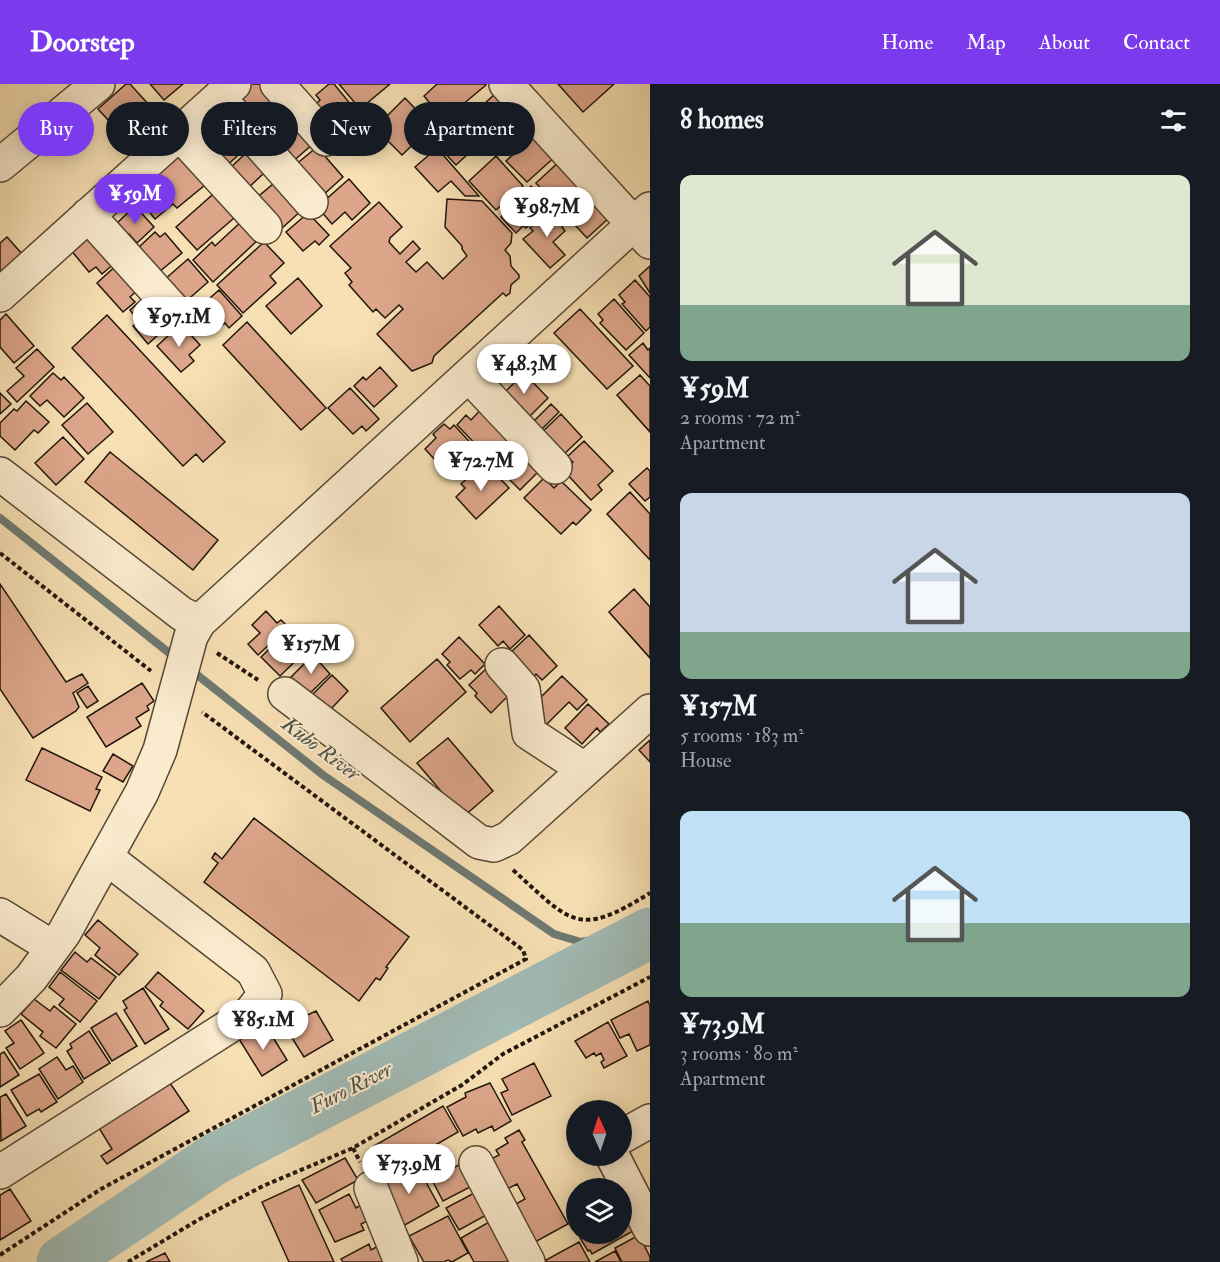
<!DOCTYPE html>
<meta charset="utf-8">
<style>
body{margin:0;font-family:"IM FELL Double Pica",serif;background:#20242c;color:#f1f3f6;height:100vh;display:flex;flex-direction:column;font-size:22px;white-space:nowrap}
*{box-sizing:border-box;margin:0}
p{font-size:20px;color:#9ea1a6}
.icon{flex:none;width:33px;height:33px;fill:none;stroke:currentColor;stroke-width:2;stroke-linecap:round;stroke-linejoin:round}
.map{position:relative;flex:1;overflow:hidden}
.drawer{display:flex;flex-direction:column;background:#171b24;width:570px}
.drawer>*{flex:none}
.top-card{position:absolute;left:18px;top:18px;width:542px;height:54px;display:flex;gap:12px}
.needle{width:39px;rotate:357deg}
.tools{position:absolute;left:566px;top:1016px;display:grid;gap:12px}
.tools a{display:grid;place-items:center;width:66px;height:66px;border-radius:50%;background:#171b24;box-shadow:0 3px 15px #0003;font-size:30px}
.price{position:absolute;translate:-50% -51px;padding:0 14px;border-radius:21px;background:#fff;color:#222;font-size:20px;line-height:39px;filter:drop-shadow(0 2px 3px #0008)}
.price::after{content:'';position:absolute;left:50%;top:36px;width:18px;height:14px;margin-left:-9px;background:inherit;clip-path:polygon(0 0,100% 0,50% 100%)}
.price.current{background:#7c3aed;color:#fff}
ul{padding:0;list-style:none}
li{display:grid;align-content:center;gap:12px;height:318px;padding:0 30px}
li span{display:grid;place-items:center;height:186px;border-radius:12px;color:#555}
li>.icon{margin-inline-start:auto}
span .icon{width:108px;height:108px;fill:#fffc;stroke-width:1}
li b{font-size:26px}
h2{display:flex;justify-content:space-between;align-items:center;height:72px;padding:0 30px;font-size:26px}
.chip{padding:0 21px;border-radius:27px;background:#171b24;box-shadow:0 3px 15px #0003;font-size:21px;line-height:54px}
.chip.current{background:#7c3aed;color:#fff}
header{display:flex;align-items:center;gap:36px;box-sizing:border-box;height:84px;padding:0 30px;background:#7c3aed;color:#fff}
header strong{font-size:28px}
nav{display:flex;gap:33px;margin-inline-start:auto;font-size:21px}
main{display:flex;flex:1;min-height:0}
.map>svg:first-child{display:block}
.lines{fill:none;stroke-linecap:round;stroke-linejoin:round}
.stream{stroke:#6e7972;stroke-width:8}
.river{stroke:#a1bbb6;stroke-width:51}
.building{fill:#dda68b;stroke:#21160b;stroke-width:1.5}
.minor-casing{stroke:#564835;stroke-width:36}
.path{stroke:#21160b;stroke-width:4;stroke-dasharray:4.5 3;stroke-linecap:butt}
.minor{stroke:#faebce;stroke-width:33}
.labels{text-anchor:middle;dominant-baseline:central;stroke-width:4.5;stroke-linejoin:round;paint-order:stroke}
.water-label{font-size:21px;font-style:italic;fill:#4e5047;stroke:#faebce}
</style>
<header>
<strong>Doorstep</strong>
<nav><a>Home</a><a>Map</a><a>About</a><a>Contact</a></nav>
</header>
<main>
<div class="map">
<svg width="650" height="1178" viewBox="0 0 650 1178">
<rect width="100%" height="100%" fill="#f7e0b4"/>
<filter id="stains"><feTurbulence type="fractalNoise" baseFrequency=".00333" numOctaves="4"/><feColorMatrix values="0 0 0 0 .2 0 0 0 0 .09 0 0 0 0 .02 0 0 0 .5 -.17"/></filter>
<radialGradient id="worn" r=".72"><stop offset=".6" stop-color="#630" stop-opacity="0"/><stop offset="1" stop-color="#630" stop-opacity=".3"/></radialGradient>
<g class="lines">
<path class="stream" d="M0 434 178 576
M191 586 323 691 554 850 581 858 650 846"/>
<path class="river" d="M62 1178 215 1075 650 849"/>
</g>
<path class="building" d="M126 0H130L149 21 119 48 98 25Z
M150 0H183L164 16Z
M248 0H261L284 27 261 47 237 10Z
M329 0H334L352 22 348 25 355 33 336 48 314 22 320 16 316 11Z
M339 0H390L360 25Z
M437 0H485L486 1 444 36 424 12Z
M558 0H614L583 28Z
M498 7 517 27 487 55 468 35Z
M405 14 426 36 417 44 424 50 402 71 375 44Z
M371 20 381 30 372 39 362 29Z
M288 29 314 59 290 80 279 68 285 62 269 46Z
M208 34 225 53 232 46 247 63 223 85 191 49Z
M439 34 450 46 440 55 429 43Z
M465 37 483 56 456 81 438 62Z
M536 49 557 71 527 98 506 77Z
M317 63 343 93 321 113 294 82Z
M437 64 479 112H465L451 97 438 108 415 83Z
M182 67 211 96 177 124 173 120 155 135 133 108Z
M246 69 264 89 245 107 227 87Z
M496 72 523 102 496 126 469 97Z
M561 76 582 98 564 115 557 108 550 114 536 99Z
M279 95 304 124 280 146 254 116Z
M349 95 370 119 352 136 345 128 332 140 319 125 323 118Z
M531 102 550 121 526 144 523 142 516 149 501 133Z
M220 104 241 128 197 166 176 143Z
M590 109 611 132 587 154 562 127 577 114 580 118Z
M447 115 482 117 512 149 511 159 505 166 510 172 511 182 519 191V194L511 201 510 209 506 212 503 209 434 272 432 279 412 287 377 250 403 225 399 221 385 234 376 225 373 228 349 201 352 198 345 189 351 184 330 162 379 118 402 143 390 154 389 158 400 170 413 157 420 165 406 178 416 188 427 178 443 195 467 172 462 165V162L445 143Z
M135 122 154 143 137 159 129 150 126 152 115 141Z
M551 125 565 140 562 143 565 147 553 158 565 171 550 184 523 155 533 147 530 144Z
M308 129 329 151 319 161 315 157 303 167 286 148Z
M243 136 260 154 213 198 193 176 212 158 215 162Z
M91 148 116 178 102 190 96 183 89 188 70 165Z
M155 148 160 153 165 149 182 169 159 188 138 164Z
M7 153 23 171 0 192V159Z
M264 158 284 179 270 192 276 199 243 229 217 201Z
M188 175 208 198 184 219 164 196Z
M119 179 141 203 130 213 135 218 123 228 97 199Z
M650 182V209L639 192Z
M298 194 322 222 291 250 266 222Z
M635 196 650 213V243L646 247 622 220 625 218 619 211Z
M219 206 242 232 229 244 225 239 212 250 194 228Z
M149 209 174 237 148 260 133 242 139 237 130 226Z
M614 215 644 249 626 266 600 239 603 236 598 230Z
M580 225 633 282 607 305 554 249Z
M6 230 34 262 14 279 0 263V236Z
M107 231 225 358 203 378 196 370 183 382 72 264Z
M247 238 326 324 301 346 223 261Z
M181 240 200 261 189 271 194 277 181 288 157 262Z
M643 259 648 266 650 264V294L629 271Z
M37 265 54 283 17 318 7 307 24 292 16 284Z
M380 283 397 302 374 323 354 302 363 293 366 296Z
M520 285 548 314 526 336 502 311 514 299 510 295Z
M53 289 61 296 64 293 84 314 64 333 47 316 40 322 30 312Z
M640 291 650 302V348L617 311Z
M350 304 379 335 366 347 362 342 353 350 328 324Z
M0 309 11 320 0 330Z
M26 317 49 338 38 349 34 346 15 366 0 352V339L14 325 17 327Z
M87 319 113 348 88 370 62 341Z
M551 320 559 328 539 348 531 340Z
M485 321 504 341 498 347 508 358 490 375 457 341 466 331 471 336Z
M561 330 582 353 561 373 539 351Z
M444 340 450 345 454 341 479 368 465 381 462 377 448 390 425 365 436 354 433 350Z
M63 353 84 375 56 401 35 379Z
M584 357 613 387 598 401 602 406 591 416 564 387 573 378 567 373Z
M110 368 218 456 193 486 85 398Z
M524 374 538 388 520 406 506 392Z
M488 382 509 404 476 435 456 413 465 404 461 400 475 387 479 391Z
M647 384 650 387V413L645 417 629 400Z
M544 394 554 404 561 397 591 426 576 441 573 438 561 450 524 414Z
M630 408 650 430V476L607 430Z
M0 500 66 598 82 590 88 599 73 609 79 623 76 627 33 654 0 605Z
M634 505 650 523V574L609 528Z
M499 522 525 551 510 565 503 557 498 562 479 541Z
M266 527 277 539 281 536 288 543 258 571 248 560 260 549 252 541Z
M289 546 308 565 280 592 261 573Z
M529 551 557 582 542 596 536 590 533 593 510 569Z
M459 553 485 580 475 590 471 586 460 595 447 581 450 578 442 570Z
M313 571 330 590 308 611 291 593Z
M437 575 466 608 410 658 381 624Z
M487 584 511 609 491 629 475 612 477 609 469 601Z
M332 591 348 607 330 626 313 610Z
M562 592 587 616 577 626 569 618 546 641 536 630 535 619Z
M142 599 154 617 147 622 149 626 136 634 141 642 106 663 87 633Z
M88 602 98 617 87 624 77 609Z
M588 620 609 640 600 648 597 644 582 660 565 644Z
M448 654 493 707 463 733 417 679Z
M650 656V678L639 666Z
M42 664 102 693 96 705 100 706 90 727 26 696Z
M113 670 133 682 123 698 103 687Z
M254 734 409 853 386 883 388 884 380 896 376 894 359 917 204 798 218 779 212 774 215 769 222 775Z
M98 836 138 870 119 891 95 871 100 864 85 851Z
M75 868 87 878 91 874 116 893 99 915 61 886Z
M60 888 97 917 80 938 59 921 64 915 49 903Z
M158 888 204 927 188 945 160 922 163 918 145 903Z
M143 904 169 945 145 960 124 926 127 924 123 917Z
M34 915 50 927 54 922 76 940 56 964 40 952 43 948 21 930Z
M648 917 650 922V961L637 967 629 950 620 954 611 936Z
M316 927 333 956 304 973 287 946 292 942 290 939Z
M116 929 137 962 112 977 91 944Z
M21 936 44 969 20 985 6 964 14 959 5 947Z
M608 938 627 972 604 984 601 978 604 976 601 969 596 972 594 969 586 974 575 957Z
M254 945 256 948 260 945 265 953 271 950 287 976 262 992 239 955Z
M89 947 110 979 84 995 67 967 72 964 70 960Z
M4 968 19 991 0 1003V970Z
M57 973 66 986 73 982 83 998 58 1015 39 985Z
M534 979 551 1012 512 1031 501 1009 508 1006 502 995Z
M39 990 57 1018 41 1028 39 1025 27 1032 11 1006Z
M170 999 189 1027 107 1080 101 1072 112 1065 99 1044Z
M490 999 511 1037 494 1047 492 1042 478 1049 476 1045 463 1052 447 1023 466 1013 465 1009Z
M6 1010 26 1042 1 1057 0 1013Z
M443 1022 458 1048 389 1088 374 1062Z
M519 1046 525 1056 522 1058 568 1140 535 1158 514 1121 525 1115 517 1100 507 1105 491 1075 499 1071 496 1066 508 1059 505 1054Z
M345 1074 358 1096 316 1119 302 1096Z
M462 1079 474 1101 443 1117 432 1096Z
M416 1080 439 1122 403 1142 380 1099Z
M299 1101 334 1178H289L262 1118Z
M10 1105 31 1137 0 1156V1111Z
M478 1107 490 1129 459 1146 446 1124Z
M349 1110 356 1124 363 1120 371 1135 361 1140 364 1146 335 1158 319 1126Z
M623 1130 633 1147 592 1170 590 1166 588 1167 580 1154 588 1149H621V1131Z
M448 1132 468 1169 452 1178 448 1176 444 1178H424L409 1152Z
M496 1134 514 1178H474L461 1154Z
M639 1151 650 1173V1178H622L615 1164Z
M579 1158 590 1178H547L546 1176Z
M369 1160 371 1166 382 1160 392 1178H343L341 1175Z
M615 1167 621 1178H595Z
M165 1169 170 1178H146Z"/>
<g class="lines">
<defs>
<path id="minor" d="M277 0 326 55
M506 0 650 158
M219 14 311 118
M179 49 265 143
M0 81 98 0
M88 131 178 231
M0 211 234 0
M469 292 555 383
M0 390 182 530 199 538
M502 581 523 605 529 649 584 685
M285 610 479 758 494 761 509 754 650 627
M0 831 52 863
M0 926 31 894 64 849 142 708 160 666 191 552 199 538 650 125
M621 1053 650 1037
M612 1071 650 1145
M476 1079 528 1178
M0 1088 250 929 265 910 253 887 107 774
M371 1104 401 1178"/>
</defs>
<use href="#minor" class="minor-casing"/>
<path class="path" d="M0 469 151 587
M217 569 258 596
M513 786C571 838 577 855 650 809
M353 1064 360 1078
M0 1171 101 1105 526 875 523 866 202 628
M128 1178 198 1136 263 1102 353 1064 462 1001 503 970 650 893"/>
<use href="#minor" class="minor"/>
</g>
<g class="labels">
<g class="water-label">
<text transform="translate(321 665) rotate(37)">Kubo River</text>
<text transform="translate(351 1004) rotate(-27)">Furo River</text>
</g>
</g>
<rect width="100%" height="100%" filter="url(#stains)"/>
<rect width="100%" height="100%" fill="url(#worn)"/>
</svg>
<div class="tools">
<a><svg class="needle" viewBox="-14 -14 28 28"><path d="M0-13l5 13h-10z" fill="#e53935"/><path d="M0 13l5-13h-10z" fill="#9ea1a6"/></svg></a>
<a><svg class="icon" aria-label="layers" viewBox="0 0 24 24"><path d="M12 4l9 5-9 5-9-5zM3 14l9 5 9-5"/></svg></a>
</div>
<b class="price current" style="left:135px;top:141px">¥59M</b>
<b class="price" style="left:547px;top:154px">¥98.7M</b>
<b class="price" style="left:179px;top:264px">¥97.1M</b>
<b class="price" style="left:524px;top:311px">¥48.3M</b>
<b class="price" style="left:481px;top:408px">¥72.7M</b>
<b class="price" style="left:311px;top:591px">¥157M</b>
<b class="price" style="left:263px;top:967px">¥85.1M</b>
<b class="price" style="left:409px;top:1111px">¥73.9M</b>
<div class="top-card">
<a class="chip current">Buy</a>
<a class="chip">Rent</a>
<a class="chip">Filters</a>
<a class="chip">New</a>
<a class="chip">Apartment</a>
</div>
</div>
<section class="drawer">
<h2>8 homes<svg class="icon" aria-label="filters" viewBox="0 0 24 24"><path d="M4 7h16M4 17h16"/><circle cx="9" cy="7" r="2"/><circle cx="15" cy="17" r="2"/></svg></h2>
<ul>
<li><span style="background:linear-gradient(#dfe7d0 70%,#7fa58c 0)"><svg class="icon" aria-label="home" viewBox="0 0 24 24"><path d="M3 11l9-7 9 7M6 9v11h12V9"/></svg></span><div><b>¥59M</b><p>2 rooms · 72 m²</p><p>Apartment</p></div></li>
<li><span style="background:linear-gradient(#c9d6e8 75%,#7fa58c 0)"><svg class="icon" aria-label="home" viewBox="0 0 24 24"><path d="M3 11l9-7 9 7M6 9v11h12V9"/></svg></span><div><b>¥157M</b><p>5 rooms · 183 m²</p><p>House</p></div></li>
<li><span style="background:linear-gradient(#bfe0f5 60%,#7fa58c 0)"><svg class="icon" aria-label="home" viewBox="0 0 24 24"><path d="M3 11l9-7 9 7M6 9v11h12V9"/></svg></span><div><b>¥73.9M</b><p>3 rooms · 80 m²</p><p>Apartment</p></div></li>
</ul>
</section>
</main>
